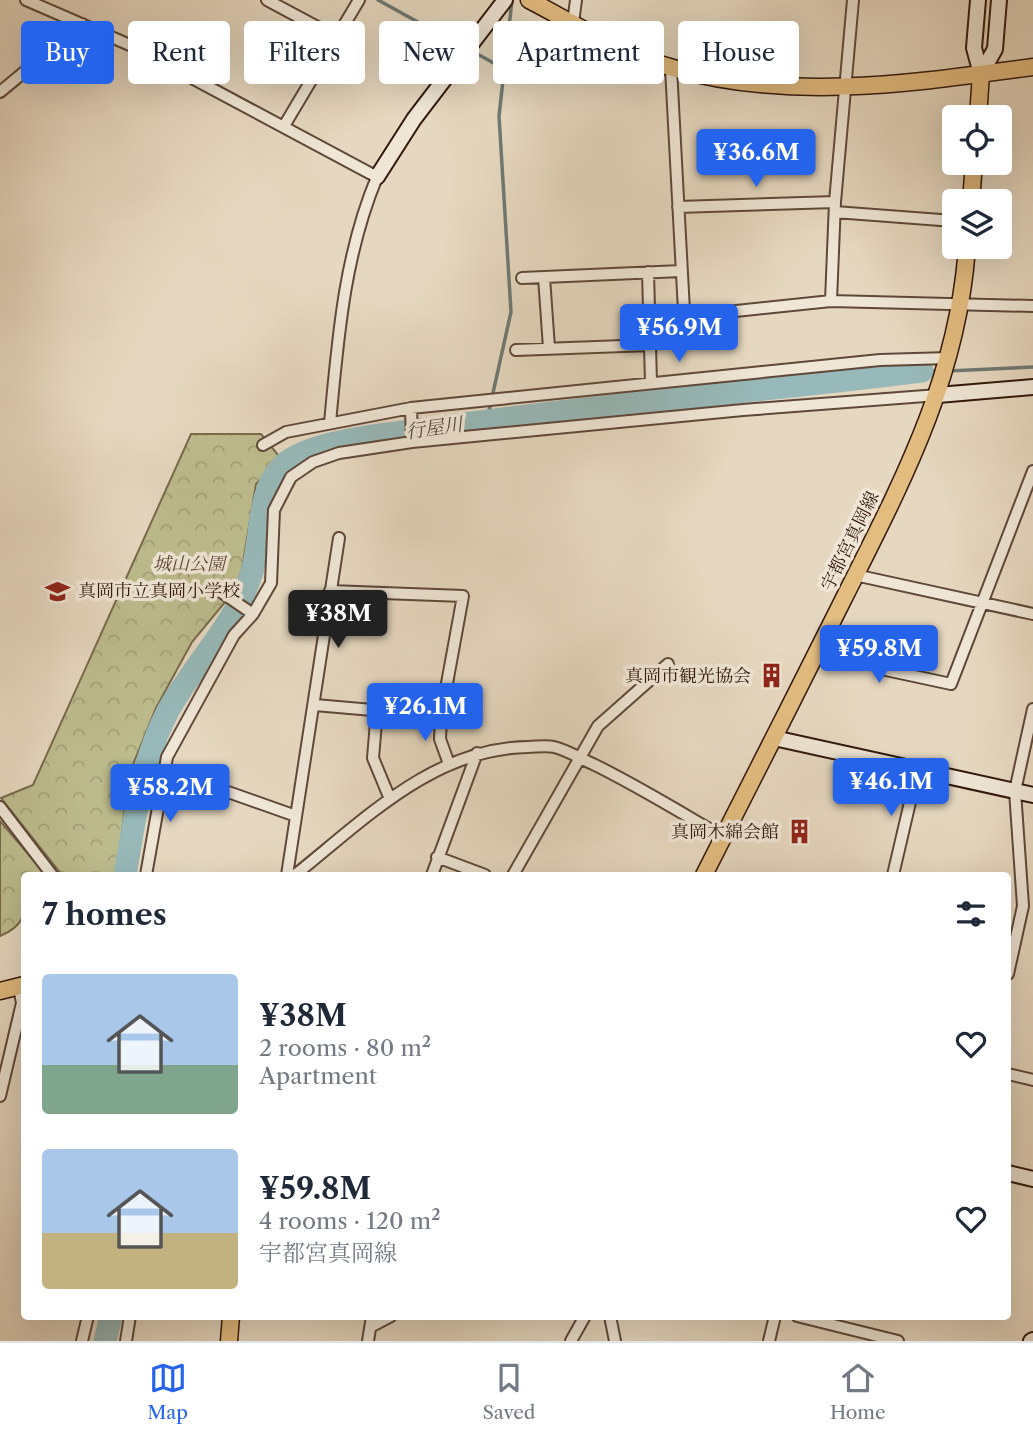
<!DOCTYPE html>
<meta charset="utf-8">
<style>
body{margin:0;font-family:"Libre Caslon Text","Noto Serif JP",serif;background:#f2f2f3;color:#1f2937;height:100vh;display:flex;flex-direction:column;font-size:26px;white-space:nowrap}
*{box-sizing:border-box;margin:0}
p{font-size:23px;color:#747a83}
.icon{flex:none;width:38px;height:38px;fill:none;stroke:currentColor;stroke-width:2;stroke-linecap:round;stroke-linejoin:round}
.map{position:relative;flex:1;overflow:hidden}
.drawer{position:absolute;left:21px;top:872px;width:990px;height:448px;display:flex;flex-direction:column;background:#fff;border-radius:7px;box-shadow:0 7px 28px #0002}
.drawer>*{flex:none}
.hud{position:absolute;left:21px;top:21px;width:992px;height:63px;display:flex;gap:14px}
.tools{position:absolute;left:942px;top:105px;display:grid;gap:14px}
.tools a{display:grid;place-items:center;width:70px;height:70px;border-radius:7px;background:#fff;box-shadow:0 7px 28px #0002;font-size:35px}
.price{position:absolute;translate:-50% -60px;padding:0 16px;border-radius:7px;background:#2563eb;color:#fff;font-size:23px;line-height:46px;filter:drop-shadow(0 2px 4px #0008)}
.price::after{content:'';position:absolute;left:50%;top:42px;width:21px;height:16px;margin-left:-10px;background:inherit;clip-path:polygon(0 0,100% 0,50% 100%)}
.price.selected{background:#222;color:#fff}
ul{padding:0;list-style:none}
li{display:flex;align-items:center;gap:21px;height:175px;padding:0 21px}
li span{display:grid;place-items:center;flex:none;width:196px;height:140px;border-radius:7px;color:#555}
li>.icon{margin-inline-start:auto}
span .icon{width:84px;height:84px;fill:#fffc;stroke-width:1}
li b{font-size:30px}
h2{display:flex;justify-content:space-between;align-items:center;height:84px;padding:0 21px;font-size:30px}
.pill{padding:0 24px;border-radius:7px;background:#fff;box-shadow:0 7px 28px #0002;font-size:24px;line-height:63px}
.pill.selected{background:#2563eb;color:#fff}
.dock{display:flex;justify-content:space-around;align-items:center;height:98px;border-top:2px solid #e0e1e3;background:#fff;font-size:19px;color:#747a83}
.dock a{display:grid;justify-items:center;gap:4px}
.dock .selected{color:#2563eb}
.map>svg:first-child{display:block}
.forest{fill:url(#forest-crowns);stroke:#786a4c;stroke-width:2}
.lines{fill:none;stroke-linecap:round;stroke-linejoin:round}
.stream{stroke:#6f7974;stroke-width:3.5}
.river{stroke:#97b9b9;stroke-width:23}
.street-casing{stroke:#5f4839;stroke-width:14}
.secondary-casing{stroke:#32180c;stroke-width:18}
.primary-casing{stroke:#32180c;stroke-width:19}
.street{stroke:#efe6d6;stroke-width:10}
.secondary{stroke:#efe6d6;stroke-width:14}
.primary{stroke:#e3bc80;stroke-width:16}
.labels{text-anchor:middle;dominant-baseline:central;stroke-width:7;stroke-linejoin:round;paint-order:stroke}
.street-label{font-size:18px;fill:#32180c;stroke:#efe6d6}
.park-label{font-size:18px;font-style:italic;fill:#5c4933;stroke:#efe6d6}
.poi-label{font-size:18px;fill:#32180c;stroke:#efe6d6;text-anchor:end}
.water-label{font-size:19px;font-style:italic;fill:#504840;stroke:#efe6d6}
</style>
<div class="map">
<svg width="1033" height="1341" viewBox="0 0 1033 1341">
<defs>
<pattern id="forest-crowns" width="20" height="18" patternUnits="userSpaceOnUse" patternTransform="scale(1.75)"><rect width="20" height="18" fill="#bdbc8d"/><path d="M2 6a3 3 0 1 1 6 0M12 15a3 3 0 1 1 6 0" fill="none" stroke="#a3a178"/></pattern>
</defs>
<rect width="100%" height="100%" fill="#e6d8c0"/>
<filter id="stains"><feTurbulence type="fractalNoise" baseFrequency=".00286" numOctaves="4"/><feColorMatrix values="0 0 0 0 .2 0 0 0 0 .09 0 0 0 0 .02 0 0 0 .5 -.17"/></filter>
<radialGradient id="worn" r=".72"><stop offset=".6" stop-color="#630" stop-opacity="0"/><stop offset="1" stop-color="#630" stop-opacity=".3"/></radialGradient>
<path class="forest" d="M191 434H261L283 461 256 484 242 569 235 590 192 642 156 708 130 772 116 875H62L1 798 33 785Z
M0 821 46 875H24C24 905 32 923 0 936Z"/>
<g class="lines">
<path class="stream" d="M378 0 465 48
M472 51 499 66
M922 371H940
M948 371 1033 367
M487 420 511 312 499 116 512 0"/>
<path class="river" d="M125 875C135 819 141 762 168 711 193 665 235 625 251 575 263 540 255 487 287 462 316 439 398 433 436 428 597 405 760 391 922 371
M105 1341 111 1316"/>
<defs>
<path id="street" d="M26 0 132 46 377 177C344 256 338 338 330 423
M267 0 336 37
M573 23 576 0
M671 68 684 311 689 316 831 301 1033 306
M0 92 82 24
M284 126 359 0
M678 207 835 202
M835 212 954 221
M648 272 651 383
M544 277 549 348
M522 278 681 271
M831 301 835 202 853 0
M516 350 650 345
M411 408 412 442
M263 445 286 432 411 408 880 360 949 358
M855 575 1033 614
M218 590 253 614
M330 591 463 596 441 716 440 739 449 764
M822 641 886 670 951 684 1033 471
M315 705 441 716
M377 710 373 758 390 799
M163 769 296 816
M0 807 52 875
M437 857 485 875
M146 875 167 757 234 635 253 614 271 583 274 510 291 477 313 462 339 453 412 442 743 410 938 395
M287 875 339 538
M295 875C364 820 434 748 528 747 536 747 546 745 554 747 567 750 581 759 593 764 638 786 680 812 723 837
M432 875 477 753
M513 875 598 726 668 664
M893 875 918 768
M1008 974 1023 906 1015 791 1033 709
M1008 1074 1033 1080
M0 1096 22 1003 19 987
M610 1316 615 1341
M797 1316 898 1341
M372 1326 391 1316
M82 1341 88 1316
M126 1341 130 1316
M368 1341 372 1316
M571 1341 585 1316
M769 1341 775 1316"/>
<path id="secondary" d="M978 0 974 48 981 74
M981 74 995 49 999 0
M377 177 414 119 505 0
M938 395 1033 387
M774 738 1033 795
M1008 1173 1033 1179
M1031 1341 1033 1340"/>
<path id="primary" d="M529 0C575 24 623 54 673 68 791 102 913 83 1033 67
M978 117 981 74
M971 201 974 163
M704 875C751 783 797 692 843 600 901 484 958 379 967 247
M0 991 24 985
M229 1341 231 1316"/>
</defs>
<use href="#street" class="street-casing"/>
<use href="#secondary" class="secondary-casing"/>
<use href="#primary" class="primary-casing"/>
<use href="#street" class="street"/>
<use href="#secondary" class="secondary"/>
<use href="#primary" class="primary"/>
</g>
<defs>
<symbol id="school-bare" viewBox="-9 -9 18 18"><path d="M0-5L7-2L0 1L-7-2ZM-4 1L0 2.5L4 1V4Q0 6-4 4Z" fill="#8f2418" stroke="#efe6d6" stroke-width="2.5" paint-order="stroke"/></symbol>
<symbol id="building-bare" viewBox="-9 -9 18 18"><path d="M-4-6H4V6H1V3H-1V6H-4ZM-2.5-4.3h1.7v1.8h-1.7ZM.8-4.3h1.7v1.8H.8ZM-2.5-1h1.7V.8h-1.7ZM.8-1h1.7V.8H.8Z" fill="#8f2418" stroke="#efe6d6" stroke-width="2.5" paint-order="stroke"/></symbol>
</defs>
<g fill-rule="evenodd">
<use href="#school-bare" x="40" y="574" width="35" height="35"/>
<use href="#building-bare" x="754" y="658" width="35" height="35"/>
<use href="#building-bare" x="782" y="814" width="35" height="35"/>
</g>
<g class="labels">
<g class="street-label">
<text transform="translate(850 541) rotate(-64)">宇都宮真岡線</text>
</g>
<g class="park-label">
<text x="189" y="564">城山公園</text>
</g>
<g class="poi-label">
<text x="78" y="591" text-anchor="start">真岡市立真岡小学校</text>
<text x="751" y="676">真岡市観光協会</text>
<text x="779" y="832">真岡木綿会館</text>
</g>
<g class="water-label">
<text transform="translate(434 428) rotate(-8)">行屋川</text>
</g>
</g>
<rect width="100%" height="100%" filter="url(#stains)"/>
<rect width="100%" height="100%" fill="url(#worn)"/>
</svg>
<div class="tools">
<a><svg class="icon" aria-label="locate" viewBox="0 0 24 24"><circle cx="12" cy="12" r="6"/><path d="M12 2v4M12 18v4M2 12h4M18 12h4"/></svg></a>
<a><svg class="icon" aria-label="layers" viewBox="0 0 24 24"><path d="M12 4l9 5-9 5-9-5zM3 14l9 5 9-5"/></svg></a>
</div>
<b class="price" style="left:756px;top:189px">¥36.6M</b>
<b class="price" style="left:679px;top:364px">¥56.9M</b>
<b class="price selected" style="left:338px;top:650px">¥38M</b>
<b class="price" style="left:879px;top:685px">¥59.8M</b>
<b class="price" style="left:425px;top:743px">¥26.1M</b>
<b class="price" style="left:891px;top:818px">¥46.1M</b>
<b class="price" style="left:170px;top:824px">¥58.2M</b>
<div class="hud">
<a class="pill selected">Buy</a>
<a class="pill">Rent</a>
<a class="pill">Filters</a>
<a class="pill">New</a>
<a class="pill">Apartment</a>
<a class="pill">House</a>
</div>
<section class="drawer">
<h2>7 homes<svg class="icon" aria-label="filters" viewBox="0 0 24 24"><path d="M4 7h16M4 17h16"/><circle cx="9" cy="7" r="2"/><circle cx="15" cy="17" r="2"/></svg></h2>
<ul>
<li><span style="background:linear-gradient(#a9c7e8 65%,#7fa58c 0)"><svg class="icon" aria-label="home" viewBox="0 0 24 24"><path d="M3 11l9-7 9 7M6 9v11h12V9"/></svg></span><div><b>¥38M</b><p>2 rooms · 80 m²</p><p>Apartment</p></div><svg class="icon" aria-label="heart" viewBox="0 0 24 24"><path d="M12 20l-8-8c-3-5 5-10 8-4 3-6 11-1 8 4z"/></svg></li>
<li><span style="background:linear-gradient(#a9c7e8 60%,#c2b280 0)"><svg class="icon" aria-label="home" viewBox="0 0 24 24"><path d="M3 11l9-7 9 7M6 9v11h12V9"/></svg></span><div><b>¥59.8M</b><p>4 rooms · 120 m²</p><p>宇都宮真岡線</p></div><svg class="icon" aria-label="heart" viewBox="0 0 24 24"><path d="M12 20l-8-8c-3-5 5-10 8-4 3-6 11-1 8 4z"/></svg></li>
</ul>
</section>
</div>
<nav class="dock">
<a class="selected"><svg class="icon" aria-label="map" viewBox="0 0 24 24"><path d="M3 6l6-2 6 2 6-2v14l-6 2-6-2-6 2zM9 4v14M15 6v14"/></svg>Map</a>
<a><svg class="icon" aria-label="saved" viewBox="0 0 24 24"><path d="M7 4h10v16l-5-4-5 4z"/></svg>Saved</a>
<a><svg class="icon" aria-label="home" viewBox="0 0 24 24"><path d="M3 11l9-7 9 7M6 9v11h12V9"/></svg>Home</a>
</nav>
